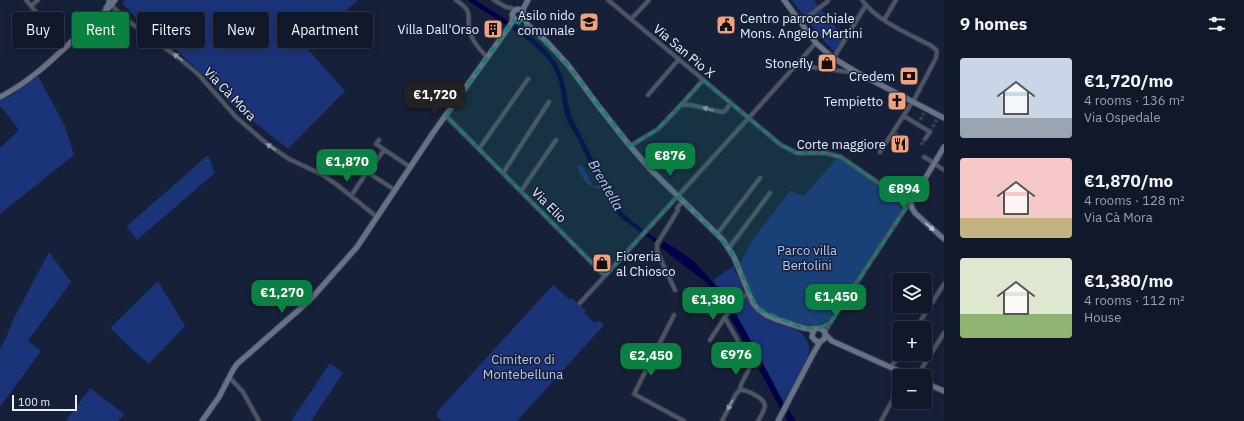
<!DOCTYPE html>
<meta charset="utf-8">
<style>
body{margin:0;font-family:"IBM Plex Sans",sans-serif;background:#192132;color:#f1f3f6;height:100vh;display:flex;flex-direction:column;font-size:15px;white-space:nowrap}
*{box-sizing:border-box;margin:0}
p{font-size:13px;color:#9ca0a8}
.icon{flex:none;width:22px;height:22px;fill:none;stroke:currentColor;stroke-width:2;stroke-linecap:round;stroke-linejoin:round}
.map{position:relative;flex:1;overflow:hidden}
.side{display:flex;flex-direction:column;background:#10182a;width:300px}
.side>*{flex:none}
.hud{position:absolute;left:12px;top:12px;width:380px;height:36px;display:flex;gap:8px}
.buttons{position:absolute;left:892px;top:273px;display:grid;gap:8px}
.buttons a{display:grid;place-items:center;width:40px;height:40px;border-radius:4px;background:#10182a;box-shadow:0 2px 10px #0003,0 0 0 1px #303747;font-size:20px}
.scale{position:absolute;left:12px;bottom:10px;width:65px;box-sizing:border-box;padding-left:4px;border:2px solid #e9f0fd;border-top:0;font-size:11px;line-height:14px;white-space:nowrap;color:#e9f0fd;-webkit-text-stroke:3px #162038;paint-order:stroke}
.price{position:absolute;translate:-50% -34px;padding:0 9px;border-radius:8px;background:#0b8043;color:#fff;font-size:13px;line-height:26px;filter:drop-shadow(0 1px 2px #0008)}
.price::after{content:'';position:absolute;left:50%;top:24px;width:12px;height:9px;margin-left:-6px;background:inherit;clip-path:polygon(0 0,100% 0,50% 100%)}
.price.current{background:#222;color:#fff}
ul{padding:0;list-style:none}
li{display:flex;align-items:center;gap:12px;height:100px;padding:0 16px}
li span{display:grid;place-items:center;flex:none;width:112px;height:80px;border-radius:4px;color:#555}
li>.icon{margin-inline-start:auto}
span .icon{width:48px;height:48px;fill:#fffc;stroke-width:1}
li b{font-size:17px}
h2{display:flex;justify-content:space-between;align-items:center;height:48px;padding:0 16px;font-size:17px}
.chip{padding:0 14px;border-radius:4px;background:#10182a;box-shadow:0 2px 10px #0003,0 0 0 1px #303747;font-size:14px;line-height:36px}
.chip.current{background:#0b8043;color:#fff}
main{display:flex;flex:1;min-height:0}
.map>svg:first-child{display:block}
.green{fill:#1b3378}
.water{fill:#020047}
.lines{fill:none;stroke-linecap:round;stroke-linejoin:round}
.canal{stroke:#020047;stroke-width:4.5}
.street-tunnel{stroke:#363f56;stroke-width:3.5;stroke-dasharray:3.5 2;stroke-linecap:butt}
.street-casing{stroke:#343d54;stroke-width:5.5}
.secondary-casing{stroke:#343d54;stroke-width:7}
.street{stroke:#4f5561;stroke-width:3.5}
.secondary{stroke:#687286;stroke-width:5}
.oneway{fill:#949ba7}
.oneway2{fill:#bcc4d3}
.marked{fill:#1a7c75;fill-opacity:0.2;stroke:#1a7c75;stroke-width:3;stroke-dasharray:8 5;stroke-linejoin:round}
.labels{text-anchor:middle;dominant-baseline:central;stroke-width:3;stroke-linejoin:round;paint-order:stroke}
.poi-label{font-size:13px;fill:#e9f0fd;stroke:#162038;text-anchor:end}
.street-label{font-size:13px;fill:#e9f0fd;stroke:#162038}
.park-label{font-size:13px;fill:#b7c9f2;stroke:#162038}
.water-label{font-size:14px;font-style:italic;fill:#b4c6f0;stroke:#162038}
</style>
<main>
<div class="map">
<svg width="944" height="421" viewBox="0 0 944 421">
<rect width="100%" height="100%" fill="#162038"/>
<path class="green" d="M125 0H358L305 46 345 91 288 149 230 103 211 82 162 37 136 18 122 3Z
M793 0H814L844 38 836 53 824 41 792 1Z
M38 76 65 126 74 155 0 214V148L19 130 0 105V100L11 96Z
M208 155 215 173 137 240 127 226Z
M837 158 850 165 901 203 903 206V209C885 238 867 267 847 294 841 304 834 317 824 322 814 327 801 324 791 321 781 319 771 316 763 309 753 301 745 275 740 263L754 238 790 191 804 196Z
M582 165 593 186 601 185 602 189C586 188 584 179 577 167Z
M49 252 71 282 28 341 41 351 0 407V348L5 340 14 318Z
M733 266 745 293 733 307 713 280Z
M158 281 185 326 149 364 137 354 110 328Z
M553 285 570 300 572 298 586 311 584 313 595 323 598 320 604 325 517 421H442L437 417V412Z
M746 296C751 306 757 314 767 319 781 327 802 325 808 343 809 346 810 349 809 352 806 366 791 388 784 402L735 312Z
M330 363 343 373 311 421H291Z
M90 388 124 414 118 421H66Z"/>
<path class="water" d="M514 24C535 38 558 56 564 82 567 93 568 105 571 116L613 198 621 211 633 222 658 240 656 243 622 219 615 211 595 176 579 141 567 121C562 107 562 92 558 78 551 56 529 41 511 28Z
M664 241C673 247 683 253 692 260 734 299 758 355 784 405L781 410 738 331 721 302 707 283 660 247Z
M789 410 796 421H788L785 417Z"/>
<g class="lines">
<path class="canal" d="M471 0 512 26"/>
<path class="street-tunnel" d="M918 125 924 113
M930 132 937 119
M895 133 904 139
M921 145 925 139"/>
<defs>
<path id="street" d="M26 0 65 47
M456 0C476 14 465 15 470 33 473 42 481 51 487 57
M494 0 506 7 516 9
M608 0 781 145 797 153H826L841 157 903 200 906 204V208
M862 0C877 21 907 33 930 45L934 48 937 51 936 58 915 98 880 152
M112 5 114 8 127 20 180 59 198 74 236 117 266 143 289 159 321 174 336 184 377 217
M31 6 38 0
M631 19 649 0
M787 20 795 14
M884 20 896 0
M801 22 828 1
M836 54 866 5
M795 65 856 73
M648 95 679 59
M681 105H691L722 112 725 111 731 103
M446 116 605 276
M904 116 930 132 925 139
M904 139 905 140
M379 140 376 144 410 167
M630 146 658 129 681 105 703 80
M479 149 528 79
M924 157C932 161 937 166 944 170
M367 172 392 188
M503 173 549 102
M521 191 556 140
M353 193 371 166 372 167 384 150
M717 234 760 178
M657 244 678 210 677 208 683 201
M657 246V251L675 290
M729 248 770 193
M580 303C658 218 736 133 813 46L816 43
M674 315 634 394 684 421
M725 318 750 362C751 373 740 380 740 390
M830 323 911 200
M820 328 830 323 825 332
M916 328 944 284
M710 340 727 314 734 309 748 292
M891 367 900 354
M896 370 899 376
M917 376 944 333
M229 377 243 392 259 421
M722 421 736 394 740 390C746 390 750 392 755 395 770 403 765 409 758 421
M881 421 899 388"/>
<path id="secondary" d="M528 0 523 9 524 16 527 24 547 42 568 65 600 108 630 146 651 170 723 240 734 257 750 296 753 303 758 309 766 315 775 319 803 328 809 329 820 328 825 332V338L820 342 813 354 778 421
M784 0 816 43 833 58 858 73 944 118
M106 8 109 4V0
M523 13 521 10 518 9 514 11 512 15 514 18 517 20 521 19 523 15
M0 97C34 80 61 51 89 25 98 17 109 10 115 0
M944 147 911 202 912 208 915 213 944 239
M815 329 813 332 812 337 816 341 820 342
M826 335 832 341 910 376
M925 383 944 391
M202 421 219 397 233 370 237 364 310 300 357 247 433 133 509 27 512 22 513 17"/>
</defs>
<use href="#street" class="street-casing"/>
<use href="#secondary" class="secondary-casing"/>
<use href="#street" class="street"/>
<use href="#secondary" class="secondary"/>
</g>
<defs><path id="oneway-solid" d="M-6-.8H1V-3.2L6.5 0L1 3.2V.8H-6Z"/></defs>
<g class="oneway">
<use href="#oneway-solid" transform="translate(178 57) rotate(-143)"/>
<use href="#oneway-solid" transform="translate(708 109) rotate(-163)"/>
<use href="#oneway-solid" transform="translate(271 147) rotate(-145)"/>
<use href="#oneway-solid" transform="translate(730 405) rotate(118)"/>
</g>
<use class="oneway2" href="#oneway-solid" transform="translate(930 227) rotate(42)"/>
<path class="marked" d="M513 21 528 26 568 65 630 146 658 129 703 80 781 145 797 153H826L841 157 903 200 906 208 832 321 820 328H803L758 309 729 248 678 196 605 276 446 116Z"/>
<defs>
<symbol id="school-square" viewBox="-11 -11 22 22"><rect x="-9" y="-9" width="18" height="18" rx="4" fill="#f1a17c" stroke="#162038"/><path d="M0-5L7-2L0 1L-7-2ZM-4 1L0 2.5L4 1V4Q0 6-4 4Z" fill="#111"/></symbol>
<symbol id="civic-square" viewBox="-11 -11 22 22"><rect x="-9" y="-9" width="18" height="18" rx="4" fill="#f1a17c" stroke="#162038"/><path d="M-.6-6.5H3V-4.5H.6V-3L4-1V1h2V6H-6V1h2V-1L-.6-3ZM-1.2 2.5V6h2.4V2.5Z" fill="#111"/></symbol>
<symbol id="building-square" viewBox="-11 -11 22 22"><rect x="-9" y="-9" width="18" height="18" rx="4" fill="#f1a17c" stroke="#162038"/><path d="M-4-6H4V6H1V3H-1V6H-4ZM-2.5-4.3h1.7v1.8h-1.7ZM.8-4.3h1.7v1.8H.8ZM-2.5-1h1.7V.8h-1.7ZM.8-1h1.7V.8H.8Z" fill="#111"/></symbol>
<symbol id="shop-square" viewBox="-11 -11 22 22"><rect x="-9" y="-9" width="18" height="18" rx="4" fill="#f1a17c" stroke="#162038"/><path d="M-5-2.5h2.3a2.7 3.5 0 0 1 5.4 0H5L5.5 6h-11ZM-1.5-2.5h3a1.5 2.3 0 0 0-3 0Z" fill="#111"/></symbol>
<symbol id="bank-square" viewBox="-11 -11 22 22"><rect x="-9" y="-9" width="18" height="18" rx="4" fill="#f1a17c" stroke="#162038"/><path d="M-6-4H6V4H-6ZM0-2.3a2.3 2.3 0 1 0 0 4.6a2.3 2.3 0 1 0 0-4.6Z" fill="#111"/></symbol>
<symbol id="church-square" viewBox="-11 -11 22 22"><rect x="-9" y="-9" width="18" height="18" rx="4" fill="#f1a17c" stroke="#162038"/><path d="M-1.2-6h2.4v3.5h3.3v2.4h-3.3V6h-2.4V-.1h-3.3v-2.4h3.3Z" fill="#111"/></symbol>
<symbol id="restaurant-square" viewBox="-11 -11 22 22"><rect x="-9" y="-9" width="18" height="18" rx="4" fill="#f1a17c" stroke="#162038"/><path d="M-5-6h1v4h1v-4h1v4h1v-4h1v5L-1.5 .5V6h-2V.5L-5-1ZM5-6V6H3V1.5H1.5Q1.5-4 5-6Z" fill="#111"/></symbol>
</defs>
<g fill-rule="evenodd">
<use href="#school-square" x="578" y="11" width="22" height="22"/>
<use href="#civic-square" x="715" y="14" width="22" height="22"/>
<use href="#building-square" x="482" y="18" width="22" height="22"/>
<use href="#shop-square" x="816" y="52" width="22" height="22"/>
<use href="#bank-square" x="898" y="65" width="22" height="22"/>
<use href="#church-square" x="886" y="90" width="22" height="22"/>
<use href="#restaurant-square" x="889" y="133" width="22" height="22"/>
<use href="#shop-square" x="591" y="252" width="22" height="22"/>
</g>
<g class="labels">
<g class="poi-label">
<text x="575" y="15">Asilo nido<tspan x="575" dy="15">comunale</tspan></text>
<text x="740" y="18" text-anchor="start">Centro parrocchiale<tspan x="740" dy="15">Mons. Angelo Martini</tspan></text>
<text x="479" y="29">Villa Dall'Orso</text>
<text x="813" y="63">Stonefly</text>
<text x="895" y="76">Credem</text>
<text x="883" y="101">Tempietto</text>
<text x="886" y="144">Corte maggiore</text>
<text x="616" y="256" text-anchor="start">Fioreria<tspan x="616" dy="15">al Chiosco</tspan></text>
</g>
<g class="street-label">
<text transform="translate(684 51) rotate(40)">Via San Pio X</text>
<text transform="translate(230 94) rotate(46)">Via Cà Mora</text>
<text transform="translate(549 205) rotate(45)">Via Elio</text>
</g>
<g class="park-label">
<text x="807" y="250">Parco villa<tspan x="807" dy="15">Bertolini</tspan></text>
<text x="523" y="359">Cimitero di<tspan x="523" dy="15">Montebelluna</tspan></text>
</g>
<g class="water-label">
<text transform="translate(606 185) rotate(60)">Brentella</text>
</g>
</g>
</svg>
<div class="buttons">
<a><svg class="icon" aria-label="layers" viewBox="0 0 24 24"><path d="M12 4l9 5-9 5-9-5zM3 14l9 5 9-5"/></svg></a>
<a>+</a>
<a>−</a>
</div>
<div class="scale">100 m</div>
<b class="price current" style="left:435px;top:116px">€1,720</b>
<b class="price" style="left:670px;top:177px">€876</b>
<b class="price" style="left:347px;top:183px">€1,870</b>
<b class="price" style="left:904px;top:210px">€894</b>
<b class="price" style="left:282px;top:314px">€1,270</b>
<b class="price" style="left:836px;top:318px">€1,450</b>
<b class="price" style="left:713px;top:321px">€1,380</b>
<b class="price" style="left:736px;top:376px">€976</b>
<b class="price" style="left:651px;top:377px">€2,450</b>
<div class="hud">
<a class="chip">Buy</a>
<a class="chip current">Rent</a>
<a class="chip">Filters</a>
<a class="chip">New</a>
<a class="chip">Apartment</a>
</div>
</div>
<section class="side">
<h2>9 homes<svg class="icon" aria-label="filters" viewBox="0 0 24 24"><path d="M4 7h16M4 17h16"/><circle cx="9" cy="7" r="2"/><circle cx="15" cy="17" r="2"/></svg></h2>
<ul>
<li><span style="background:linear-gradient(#c9d6e8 75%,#9aa5b1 0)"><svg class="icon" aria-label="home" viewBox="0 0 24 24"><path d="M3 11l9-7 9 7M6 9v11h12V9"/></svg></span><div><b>€1,720/mo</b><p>4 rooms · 136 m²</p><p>Via Ospedale</p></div></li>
<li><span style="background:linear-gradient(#f6c9c9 75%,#c2b280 0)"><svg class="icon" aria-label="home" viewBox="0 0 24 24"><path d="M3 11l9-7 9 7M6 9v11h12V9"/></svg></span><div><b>€1,870/mo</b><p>4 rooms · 128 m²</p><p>Via Cà Mora</p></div></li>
<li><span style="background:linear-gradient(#dfe7d0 70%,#8fb573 0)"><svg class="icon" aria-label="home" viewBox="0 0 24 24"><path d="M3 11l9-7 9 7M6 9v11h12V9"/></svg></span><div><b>€1,380/mo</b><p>4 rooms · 112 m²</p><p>House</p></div></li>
</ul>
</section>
</main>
